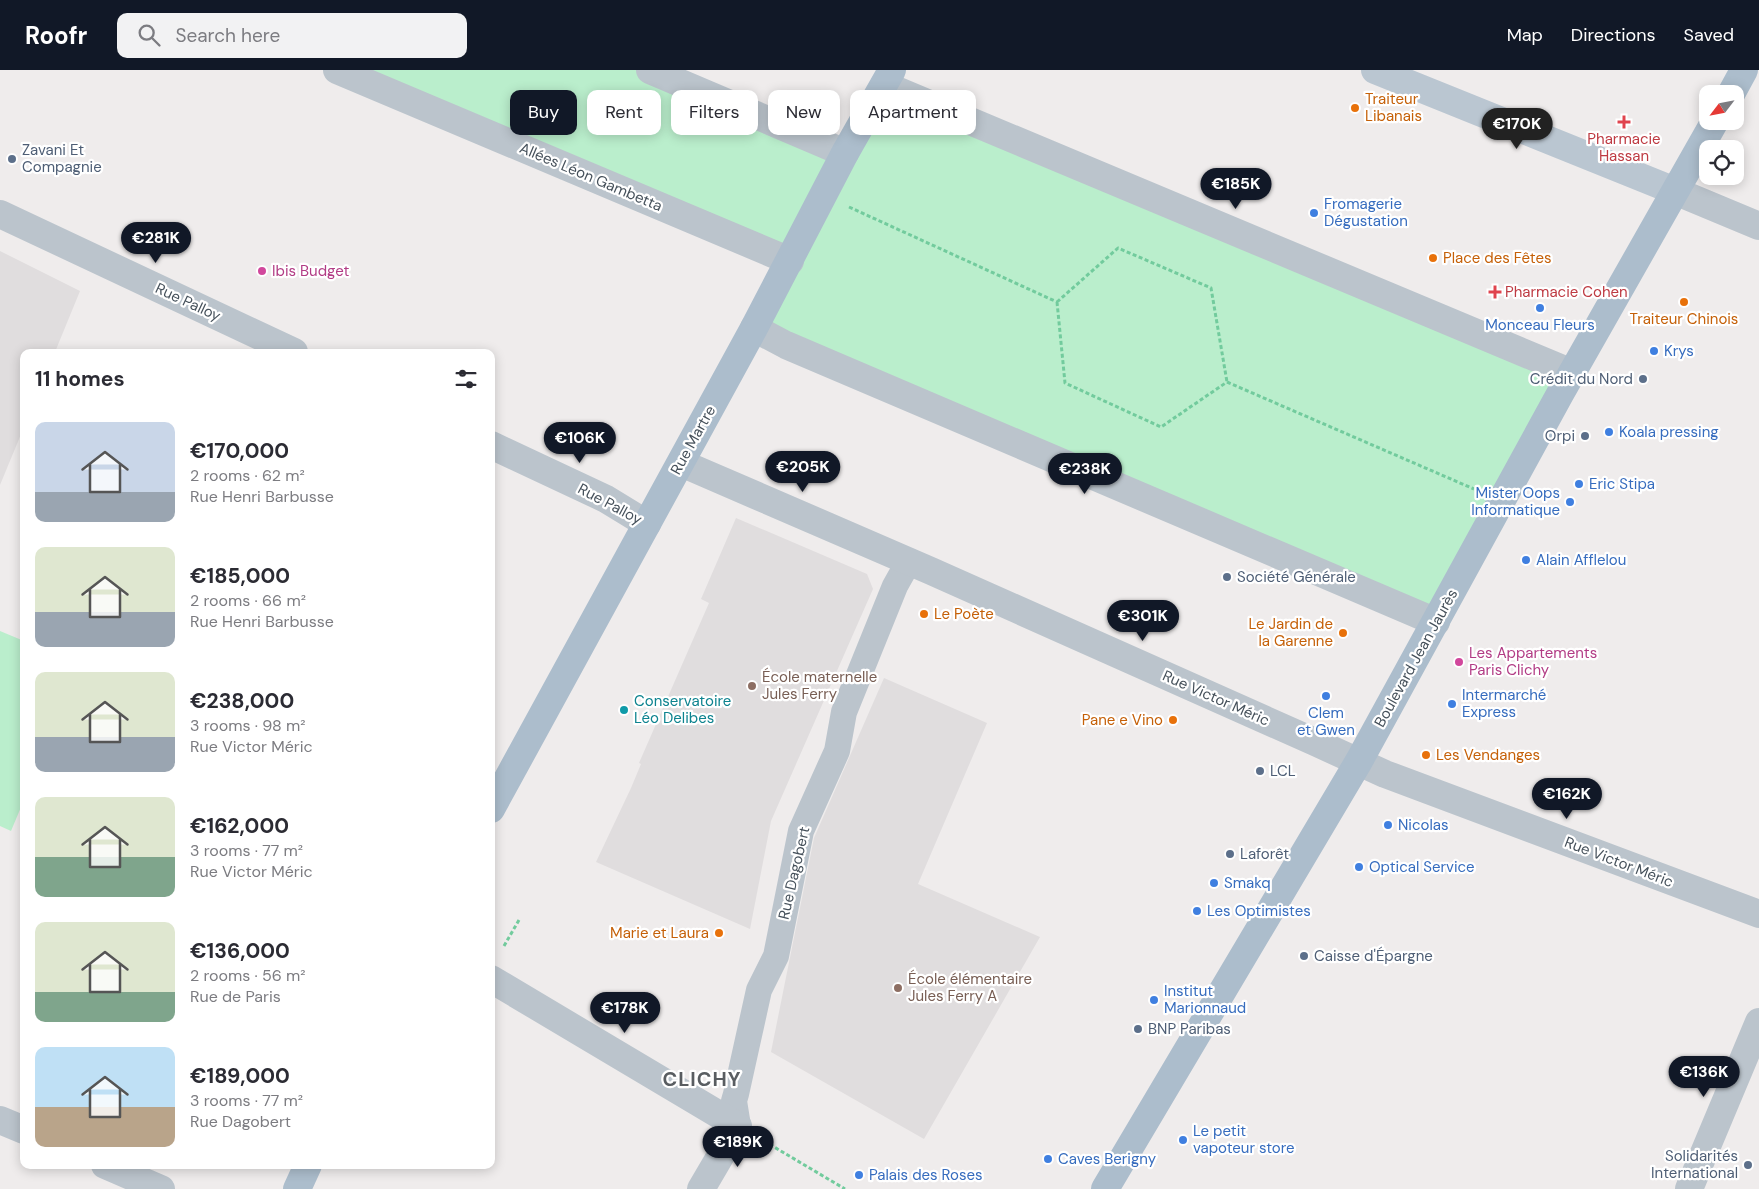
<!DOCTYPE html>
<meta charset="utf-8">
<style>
body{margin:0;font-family:"DM Sans",sans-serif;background:#f2f2f3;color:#2b2b33;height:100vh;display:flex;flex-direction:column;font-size:19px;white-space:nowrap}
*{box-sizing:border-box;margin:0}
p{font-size:16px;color:#7c7c81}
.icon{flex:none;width:28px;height:28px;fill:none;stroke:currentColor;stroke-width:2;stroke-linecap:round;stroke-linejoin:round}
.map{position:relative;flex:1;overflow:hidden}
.details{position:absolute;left:20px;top:279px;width:475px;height:820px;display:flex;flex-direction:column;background:#fff;border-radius:10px;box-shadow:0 2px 12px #0003}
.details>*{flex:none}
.top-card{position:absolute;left:510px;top:20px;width:475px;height:45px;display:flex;gap:10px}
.needle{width:32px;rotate:238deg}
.buttons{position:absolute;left:1699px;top:15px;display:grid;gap:10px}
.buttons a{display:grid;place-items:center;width:45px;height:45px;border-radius:10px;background:#fff;box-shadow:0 2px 12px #0003;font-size:25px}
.price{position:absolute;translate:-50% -42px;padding:0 11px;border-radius:18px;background:#111827;color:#fff;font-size:16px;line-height:32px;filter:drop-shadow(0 1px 2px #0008)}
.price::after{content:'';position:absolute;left:50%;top:30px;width:15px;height:11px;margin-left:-8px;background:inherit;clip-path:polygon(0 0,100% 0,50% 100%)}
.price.on{background:#222;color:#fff}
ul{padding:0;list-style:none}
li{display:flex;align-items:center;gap:15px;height:125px;padding:0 15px}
li span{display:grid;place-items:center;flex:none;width:140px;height:100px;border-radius:10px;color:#555}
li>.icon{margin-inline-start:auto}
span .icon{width:60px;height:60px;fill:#fffc;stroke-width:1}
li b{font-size:21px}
h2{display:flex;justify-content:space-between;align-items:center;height:60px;padding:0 15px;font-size:21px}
.pill{padding:0 18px;border-radius:10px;background:#fff;box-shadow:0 2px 12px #0003;font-size:18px;line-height:45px}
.pill.on{background:#111827;color:#fff}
header{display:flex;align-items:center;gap:30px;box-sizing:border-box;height:70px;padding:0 25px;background:#111827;color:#fff}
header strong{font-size:24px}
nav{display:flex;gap:28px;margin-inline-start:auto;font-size:18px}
.search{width:350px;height:45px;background:#f2f2f3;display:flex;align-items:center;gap:12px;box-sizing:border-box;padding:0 18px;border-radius:10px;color:#7c7c81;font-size:19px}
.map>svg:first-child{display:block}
.education{fill:#e0ddde}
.green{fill:#baeecc}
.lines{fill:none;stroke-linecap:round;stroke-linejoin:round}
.path{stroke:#72cb9d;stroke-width:3;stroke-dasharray:4 2.5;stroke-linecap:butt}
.pedestrian{stroke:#bbc4cc;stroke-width:26}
.minor{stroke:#bbc4cc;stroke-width:28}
.tertiary{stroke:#bbc4cc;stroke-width:28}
.secondary{stroke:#bac6d1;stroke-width:28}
.primary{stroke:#acbdcc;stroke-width:28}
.food-dot{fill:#e8710a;stroke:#fff;stroke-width:2}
.health-dot{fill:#e0444e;stroke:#fff;stroke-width:2}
.service-dot{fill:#5c6f8a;stroke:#fff;stroke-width:2}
.shop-dot{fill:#3f7fe0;stroke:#fff;stroke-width:2}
.hotel-dot{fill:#d1479c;stroke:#fff;stroke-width:2}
.education-dot{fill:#8d6e63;stroke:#fff;stroke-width:2}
.culture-dot{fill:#0f9aa8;stroke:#fff;stroke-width:2}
.labels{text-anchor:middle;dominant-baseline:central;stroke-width:4.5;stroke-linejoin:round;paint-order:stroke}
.food-label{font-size:15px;fill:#c56008;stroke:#fff;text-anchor:start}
.health-label{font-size:15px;fill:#be3a42;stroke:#fff}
.service-label{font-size:15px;fill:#4e5e75;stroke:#fff;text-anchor:start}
.street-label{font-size:15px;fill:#45505a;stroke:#fff}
.shop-label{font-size:15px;fill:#366cbe;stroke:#fff;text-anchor:start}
.hotel-label{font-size:15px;fill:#b23c85;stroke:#fff;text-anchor:start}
.education-label{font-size:15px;fill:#785e54;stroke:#fff;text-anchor:start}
.culture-label{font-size:15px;fill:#0d838f;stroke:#fff;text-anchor:start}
.district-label{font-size:20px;font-weight:bold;letter-spacing:1px;fill:#595d61;stroke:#fff}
</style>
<header>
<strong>Roofr</strong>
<div class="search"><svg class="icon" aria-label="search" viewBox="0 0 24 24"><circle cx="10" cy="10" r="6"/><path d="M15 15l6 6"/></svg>Search here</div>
<nav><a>Map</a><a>Directions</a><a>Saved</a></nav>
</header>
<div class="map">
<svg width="1759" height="1119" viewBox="0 0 1759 1119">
<rect width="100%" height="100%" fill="#efecec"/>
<path class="education" d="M0 181 80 221 55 282H24V357L0 415Z
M736 448 867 504 873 519 771 751 750 859 596 792 631 718 641 694 639 693 709 533 701 529Z
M884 608 987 653 918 814 1040 867 924 1069 771 982 814 768Z"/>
<path class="green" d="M338 0H650L845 83 884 15 1572 303 1436 552 754 258 790 192Z
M0 561 24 571V730L11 761 0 756Z"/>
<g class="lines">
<path class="path" d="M849 137 1057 232
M1057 232 1118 178 1211 218 1227 312
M1057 232 1065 313 1161 357 1227 312
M1227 312 1474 419
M504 876 519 850
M764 1071 845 1119"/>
<path class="pedestrian" d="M738 1056 734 1031 736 1024 759 920 776 886 801 761 837 681 844 642 895 516 909 491"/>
<path class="minor" d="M337 0 790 191
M650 0 845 83
M884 15 1572 303
M0 144 294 282
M754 258 786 275 1436 552
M491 375 606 429 647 454
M681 393 931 501 1315 672 1385 704 1759 844
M491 909 738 1056 701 1119
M0 1050 24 1060
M105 1095 161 1119
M1689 1119 1759 952"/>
<path class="tertiary" d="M1675 121 1759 156"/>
<path class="secondary" d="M1375 0 1675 121"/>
<path class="primary" d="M1731 24 1744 0
M491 739 754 258 845 83 892 0
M297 1119 308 1095
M1105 1119 1359 691 1560 324 1715 51"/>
</g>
<g class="food-dot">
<circle cx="1355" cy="38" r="5"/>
<circle cx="1433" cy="188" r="5"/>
<circle cx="1684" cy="232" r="5"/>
<circle cx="924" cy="544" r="5"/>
<circle cx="1343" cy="563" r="5"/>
<circle cx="1173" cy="650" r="5"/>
<circle cx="1426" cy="685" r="5"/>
<circle cx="719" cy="863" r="5"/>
</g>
<g class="health-dot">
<path d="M1621.5 44.5h5v5h5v5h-5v5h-5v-5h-5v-5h5z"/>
<path d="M1492.5 214.5h5v5h5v5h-5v5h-5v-5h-5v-5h5z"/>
</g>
<g class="service-dot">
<circle cx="12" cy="89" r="5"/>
<circle cx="1643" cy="309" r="5"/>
<circle cx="1585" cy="366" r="5"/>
<circle cx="1227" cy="507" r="5"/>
<circle cx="1260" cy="701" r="5"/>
<circle cx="1230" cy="784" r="5"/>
<circle cx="1304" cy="886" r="5"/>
<circle cx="1138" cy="959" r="5"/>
<circle cx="1748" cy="1095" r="5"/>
</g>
<g class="shop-dot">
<circle cx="1314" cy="143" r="5"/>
<circle cx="1540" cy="238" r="5"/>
<circle cx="1654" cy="281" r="5"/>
<circle cx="1609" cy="362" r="5"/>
<circle cx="1579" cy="414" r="5"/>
<circle cx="1570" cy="432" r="5"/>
<circle cx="1526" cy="490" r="5"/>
<circle cx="1326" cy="626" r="5"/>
<circle cx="1452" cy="634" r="5"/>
<circle cx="1388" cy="755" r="5"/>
<circle cx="1359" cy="797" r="5"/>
<circle cx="1214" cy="813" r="5"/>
<circle cx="1197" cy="841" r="5"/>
<circle cx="1154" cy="930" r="5"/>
<circle cx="1183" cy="1070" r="5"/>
<circle cx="1048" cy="1089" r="5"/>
<circle cx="859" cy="1105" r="5"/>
</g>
<g class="hotel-dot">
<circle cx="262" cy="201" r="5"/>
<circle cx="1459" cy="592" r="5"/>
</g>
<g class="education-dot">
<circle cx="752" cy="616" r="5"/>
<circle cx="898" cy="918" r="5"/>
</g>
<circle class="culture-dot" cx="624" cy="640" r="5"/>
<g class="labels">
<g class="food-label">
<text x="1365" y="29">Traiteur<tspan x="1365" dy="17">Libanais</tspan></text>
<text x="1443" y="188">Place des Fêtes</text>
<text x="1684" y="249" text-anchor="middle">Traiteur Chinois</text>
<text x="934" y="544">Le Poète</text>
<text x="1333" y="554" text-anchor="end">Le Jardin de<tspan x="1333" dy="17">la Garenne</tspan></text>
<text x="1163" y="650" text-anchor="end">Pane e Vino</text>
<text x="1436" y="685">Les Vendanges</text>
<text x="709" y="863" text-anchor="end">Marie et Laura</text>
</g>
<g class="health-label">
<text x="1624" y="69">Pharmacie<tspan x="1624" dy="17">Hassan</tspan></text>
<text x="1505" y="222" text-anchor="start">Pharmacie Cohen</text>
</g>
<g class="service-label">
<text x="22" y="80">Zavani Et<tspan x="22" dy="17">Compagnie</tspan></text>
<text x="1633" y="309" text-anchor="end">Crédit du Nord</text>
<text x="1575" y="366" text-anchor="end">Orpi</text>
<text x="1237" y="507">Société Générale</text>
<text x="1270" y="701">LCL</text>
<text x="1240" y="784">Laforêt</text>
<text x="1314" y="886">Caisse d'Épargne</text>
<text x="1148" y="959">BNP Paribas</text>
<text x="1738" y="1086" text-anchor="end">Solidarités<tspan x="1738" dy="17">International</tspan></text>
</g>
<g class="street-label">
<text transform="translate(591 107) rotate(23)">Allées Léon Gambetta</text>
<text transform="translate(188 232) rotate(25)">Rue Palloy</text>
<text transform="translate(693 370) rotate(-61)">Rue Martre</text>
<text transform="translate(610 434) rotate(28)">Rue Palloy</text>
<text transform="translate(1416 588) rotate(-61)">Boulevard Jean Jaurès</text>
<text transform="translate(1216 628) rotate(24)">Rue Victor Méric</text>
<text transform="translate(1619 792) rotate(21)">Rue Victor Méric</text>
<text transform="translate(794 803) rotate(-77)">Rue Dagobert</text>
</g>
<g class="shop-label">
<text x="1324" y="134">Fromagerie<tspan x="1324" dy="17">Dégustation</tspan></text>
<text x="1540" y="255" text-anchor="middle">Monceau Fleurs</text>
<text x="1664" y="281">Krys</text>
<text x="1619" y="362">Koala pressing</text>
<text x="1589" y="414">Eric Stipa</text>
<text x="1560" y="423" text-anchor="end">Mister Oops<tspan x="1560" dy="17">Informatique</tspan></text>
<text x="1536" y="490">Alain Afflelou</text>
<text x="1462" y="625">Intermarché<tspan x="1462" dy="17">Express</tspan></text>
<text x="1326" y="643" text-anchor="middle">Clem<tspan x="1326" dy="17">et Gwen</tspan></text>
<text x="1398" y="755">Nicolas</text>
<text x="1369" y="797">Optical Service</text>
<text x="1224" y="813">Smakq</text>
<text x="1207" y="841">Les Optimistes</text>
<text x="1164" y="921">Institut<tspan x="1164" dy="17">Marionnaud</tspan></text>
<text x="1193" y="1061">Le petit<tspan x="1193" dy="17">vapoteur store</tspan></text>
<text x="1058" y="1089">Caves Berigny</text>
<text x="869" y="1105">Palais des Roses</text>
</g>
<g class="hotel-label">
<text x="272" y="201">Ibis Budget</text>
<text x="1469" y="583">Les Appartements<tspan x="1469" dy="17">Paris Clichy</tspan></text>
</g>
<g class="education-label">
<text x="762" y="607">École maternelle<tspan x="762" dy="17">Jules Ferry</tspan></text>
<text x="908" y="909">École élémentaire<tspan x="908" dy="17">Jules Ferry A</tspan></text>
</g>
<g class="culture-label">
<text x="634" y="631">Conservatoire<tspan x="634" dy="17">Léo Delibes</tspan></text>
</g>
<g class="district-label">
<text x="702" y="1009">CLICHY</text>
</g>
</g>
</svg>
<div class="buttons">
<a><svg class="needle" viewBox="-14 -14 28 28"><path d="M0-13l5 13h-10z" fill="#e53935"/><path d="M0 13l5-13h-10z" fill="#7c7c81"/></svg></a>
<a><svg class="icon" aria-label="locate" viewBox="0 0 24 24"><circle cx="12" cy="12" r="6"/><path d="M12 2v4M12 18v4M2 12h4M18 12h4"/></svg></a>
</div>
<b class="price on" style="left:1517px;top:80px">€170K</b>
<b class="price" style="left:1236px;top:140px">€185K</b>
<b class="price" style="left:156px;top:194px">€281K</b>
<b class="price" style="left:580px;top:394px">€106K</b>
<b class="price" style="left:803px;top:423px">€205K</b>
<b class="price" style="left:1085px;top:425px">€238K</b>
<b class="price" style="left:1143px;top:572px">€301K</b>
<b class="price" style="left:1567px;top:750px">€162K</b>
<b class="price" style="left:625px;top:964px">€178K</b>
<b class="price" style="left:1704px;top:1028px">€136K</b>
<b class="price" style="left:738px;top:1098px">€189K</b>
<div class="top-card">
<a class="pill on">Buy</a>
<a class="pill">Rent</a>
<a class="pill">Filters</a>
<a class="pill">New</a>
<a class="pill">Apartment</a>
</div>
<section class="details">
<h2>11 homes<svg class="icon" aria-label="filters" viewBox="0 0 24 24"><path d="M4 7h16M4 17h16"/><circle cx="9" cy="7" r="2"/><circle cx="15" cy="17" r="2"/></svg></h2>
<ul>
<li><span style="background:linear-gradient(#c9d6e8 70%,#9aa5b1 0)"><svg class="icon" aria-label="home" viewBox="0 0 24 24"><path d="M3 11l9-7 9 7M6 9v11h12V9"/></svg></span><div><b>€170,000</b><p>2 rooms · 62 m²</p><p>Rue Henri Barbusse</p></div></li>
<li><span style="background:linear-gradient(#dfe7d0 65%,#9aa5b1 0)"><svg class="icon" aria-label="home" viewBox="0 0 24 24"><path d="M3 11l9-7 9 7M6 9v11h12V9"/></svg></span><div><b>€185,000</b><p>2 rooms · 66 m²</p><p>Rue Henri Barbusse</p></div></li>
<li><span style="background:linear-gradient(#dfe7d0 65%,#9aa5b1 0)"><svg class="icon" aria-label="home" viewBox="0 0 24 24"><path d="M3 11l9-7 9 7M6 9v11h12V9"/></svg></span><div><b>€238,000</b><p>3 rooms · 98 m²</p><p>Rue Victor Méric</p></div></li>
<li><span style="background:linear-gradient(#dfe7d0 60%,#7fa58c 0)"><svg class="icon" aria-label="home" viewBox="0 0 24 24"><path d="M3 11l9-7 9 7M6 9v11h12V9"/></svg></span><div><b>€162,000</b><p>3 rooms · 77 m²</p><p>Rue Victor Méric</p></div></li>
<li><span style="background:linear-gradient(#dfe7d0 70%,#7fa58c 0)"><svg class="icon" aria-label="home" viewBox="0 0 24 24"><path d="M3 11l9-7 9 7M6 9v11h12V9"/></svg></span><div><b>€136,000</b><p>2 rooms · 56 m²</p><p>Rue de Paris</p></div></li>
<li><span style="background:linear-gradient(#bfe0f5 60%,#b9a48a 0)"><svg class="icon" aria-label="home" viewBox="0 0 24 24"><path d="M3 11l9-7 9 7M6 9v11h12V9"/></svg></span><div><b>€189,000</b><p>3 rooms · 77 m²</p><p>Rue Dagobert</p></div></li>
</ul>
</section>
</div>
